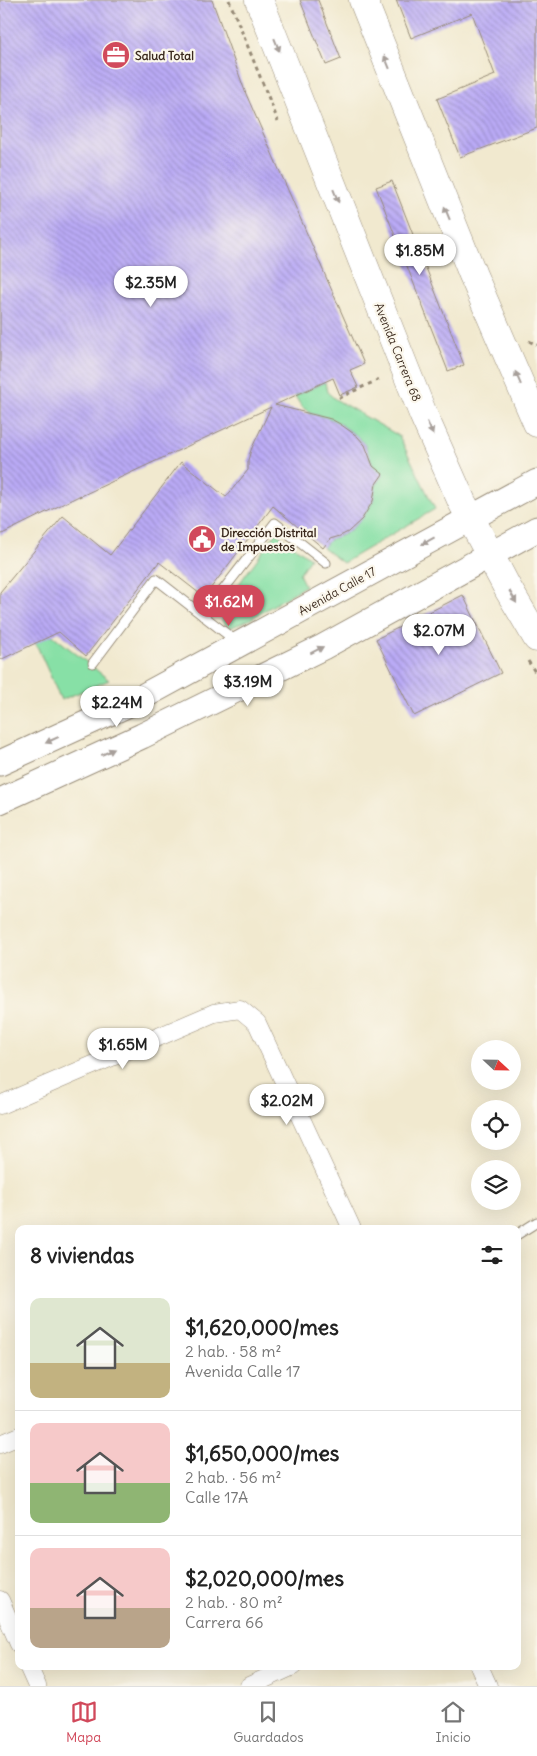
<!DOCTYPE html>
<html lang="es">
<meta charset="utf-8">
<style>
body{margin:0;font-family:Delius,sans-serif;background:#f6f6f6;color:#222;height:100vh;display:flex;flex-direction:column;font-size:19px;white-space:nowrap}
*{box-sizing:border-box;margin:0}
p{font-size:16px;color:#767676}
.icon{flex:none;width:28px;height:28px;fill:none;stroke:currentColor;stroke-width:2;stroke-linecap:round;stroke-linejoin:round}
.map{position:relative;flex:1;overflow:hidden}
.side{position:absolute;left:15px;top:1225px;width:506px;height:445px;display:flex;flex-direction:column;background:#fff;border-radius:10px;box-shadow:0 5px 20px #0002}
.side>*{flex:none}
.needle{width:32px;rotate:112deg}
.controls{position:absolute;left:471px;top:1040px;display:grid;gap:10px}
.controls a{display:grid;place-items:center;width:50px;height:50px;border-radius:50%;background:#fff;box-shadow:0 5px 20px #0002;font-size:25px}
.price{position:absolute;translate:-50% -42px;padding:0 11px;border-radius:18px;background:#fff;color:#222;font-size:16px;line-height:32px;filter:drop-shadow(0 1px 2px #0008)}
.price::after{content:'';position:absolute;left:50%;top:30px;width:15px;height:11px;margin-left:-8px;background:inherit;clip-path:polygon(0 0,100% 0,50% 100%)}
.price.on{background:#d1495b;color:#fff}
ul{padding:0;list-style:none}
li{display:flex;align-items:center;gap:15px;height:125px;padding:0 15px}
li+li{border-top:1px solid #e0e0e0}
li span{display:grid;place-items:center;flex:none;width:140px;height:100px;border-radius:10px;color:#555}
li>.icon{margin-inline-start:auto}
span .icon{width:60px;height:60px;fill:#fffc;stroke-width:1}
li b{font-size:21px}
h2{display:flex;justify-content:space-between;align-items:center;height:60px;padding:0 15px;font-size:21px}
.tab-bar{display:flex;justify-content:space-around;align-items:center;height:70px;border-top:1px solid #e0e0e0;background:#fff;font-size:14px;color:#767676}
.tab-bar a{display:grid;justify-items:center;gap:2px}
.tab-bar .on{color:#d1495b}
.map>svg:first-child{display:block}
.green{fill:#87e0a6;stroke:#618562}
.building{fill:url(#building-back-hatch)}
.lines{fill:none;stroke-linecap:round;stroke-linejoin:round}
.lane-casing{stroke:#968a76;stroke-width:11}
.street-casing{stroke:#968a76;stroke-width:19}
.secondary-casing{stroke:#968a76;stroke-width:27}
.primary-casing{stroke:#968a76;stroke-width:29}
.path{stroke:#968a76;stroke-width:3;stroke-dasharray:4 4;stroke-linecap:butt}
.lane{stroke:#fff;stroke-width:9}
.street{stroke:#fff;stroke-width:18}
.secondary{stroke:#fff;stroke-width:25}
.primary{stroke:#fff;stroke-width:28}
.oneway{fill:#a79f9a}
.labels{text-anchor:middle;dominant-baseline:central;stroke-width:4.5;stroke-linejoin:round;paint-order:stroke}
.poi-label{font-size:12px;font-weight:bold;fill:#3b2a1e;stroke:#fbf7ec;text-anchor:start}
.street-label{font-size:12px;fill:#3b2a1e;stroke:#fbf7ec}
</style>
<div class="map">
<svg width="537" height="1686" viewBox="0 0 537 1686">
<defs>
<pattern id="building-back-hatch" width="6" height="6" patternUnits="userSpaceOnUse" patternTransform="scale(1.25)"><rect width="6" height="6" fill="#baaaf6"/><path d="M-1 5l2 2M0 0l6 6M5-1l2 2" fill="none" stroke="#988bc7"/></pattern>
</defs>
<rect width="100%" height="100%" fill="#fbf7ec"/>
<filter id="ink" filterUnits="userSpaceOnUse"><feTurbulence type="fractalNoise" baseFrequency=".02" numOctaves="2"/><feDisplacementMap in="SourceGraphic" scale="10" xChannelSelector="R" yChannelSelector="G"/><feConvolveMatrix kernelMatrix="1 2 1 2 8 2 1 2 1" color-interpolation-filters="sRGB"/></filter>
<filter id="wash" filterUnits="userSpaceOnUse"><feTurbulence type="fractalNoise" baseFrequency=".0096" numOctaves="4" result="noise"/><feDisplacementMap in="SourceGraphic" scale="20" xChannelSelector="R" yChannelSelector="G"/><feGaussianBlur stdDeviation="1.12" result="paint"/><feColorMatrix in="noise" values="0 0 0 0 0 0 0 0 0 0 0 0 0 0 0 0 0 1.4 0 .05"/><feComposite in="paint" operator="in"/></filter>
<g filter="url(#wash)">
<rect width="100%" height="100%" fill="#f1e9cf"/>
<path class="green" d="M325 382 327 392 335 399 399 436 435 509 343 563 323 548 330 539 340 536 348 532 362 519 373 501 376 484 383 474 373 466 365 445 357 436 340 424 331 419 311 414 301 406 295 396Z
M276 533 310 558 299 574 305 586 249 620 230 628 222 621 231 595Z
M21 610 109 680 61 700Z"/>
<g id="blocks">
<path class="building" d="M0 0H212L246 94 364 364 350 370 358 387 340 395 333 378 275 405 331 419 340 424 357 436 365 445 373 466 383 474 376 484 373 501 362 519 348 532 340 536 330 539 323 548 273 506 204 597 159 562 86 656 59 632 0 660V592L63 516 110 555 181 462 226 497 248 470V460L251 450 271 407 79 497 81 495 0 535Z
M300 0H318L341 59 326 65Z
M396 0H537V128L460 157 437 99 495 75 472 13 411 38Z
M392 181 464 365 448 371 376 187Z
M463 595 501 673 414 716 376 639Z"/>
</g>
</g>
<g filter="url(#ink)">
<use href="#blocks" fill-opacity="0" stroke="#968a76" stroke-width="1"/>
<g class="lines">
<defs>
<path id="lane" d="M203 616 275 523 326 563
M93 663 156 579 237 642
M518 1234 537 1222"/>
<path id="street" d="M0 1105 214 1013 240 1009 257 1023 352 1229
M0 1444 19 1436
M0 1600 19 1644
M28 1666 37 1686
M479 1666 488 1686
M249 1686 293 1666"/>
<path id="secondary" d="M0 763 129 704 537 482
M0 801 142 736 323 647 537 529"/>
<path id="primary" d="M259 0 423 414 462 502 508 589 537 638
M363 0 473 275 537 423"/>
</defs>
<use href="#lane" class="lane-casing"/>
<use href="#street" class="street-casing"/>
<use href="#secondary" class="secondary-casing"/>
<use href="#primary" class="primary-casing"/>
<path class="path" d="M229 0 278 121
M529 341 537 345
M339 398 382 378
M528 661 537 675"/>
<use href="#lane" class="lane"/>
<use href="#street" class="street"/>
<use href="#secondary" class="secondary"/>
<use href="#primary" class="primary"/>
</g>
<defs><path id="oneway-solid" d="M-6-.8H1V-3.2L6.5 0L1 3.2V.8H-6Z" transform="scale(1.25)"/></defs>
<g class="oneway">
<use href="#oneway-solid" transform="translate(277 45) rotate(68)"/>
<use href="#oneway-solid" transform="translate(387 62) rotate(-112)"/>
<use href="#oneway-solid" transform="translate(336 196) rotate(68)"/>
<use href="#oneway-solid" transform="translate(447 213) rotate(-112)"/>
<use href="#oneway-solid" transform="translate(518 378) rotate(-113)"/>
<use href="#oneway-solid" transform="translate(430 428) rotate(66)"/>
<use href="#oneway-solid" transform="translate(428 541) rotate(151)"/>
<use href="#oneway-solid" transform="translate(513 597) rotate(60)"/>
<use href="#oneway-solid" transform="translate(317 650) rotate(-27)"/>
<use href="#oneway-solid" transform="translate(52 740) rotate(155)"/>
<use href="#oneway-solid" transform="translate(108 752) rotate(-25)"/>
</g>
</g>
<defs>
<symbol id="office-disc" viewBox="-11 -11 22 22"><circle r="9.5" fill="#d1495b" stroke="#fbf7ec"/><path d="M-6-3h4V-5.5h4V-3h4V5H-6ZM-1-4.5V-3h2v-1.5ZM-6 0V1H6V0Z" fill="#fff"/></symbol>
<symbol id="civic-disc" viewBox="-11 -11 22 22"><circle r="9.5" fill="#d1495b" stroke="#fbf7ec"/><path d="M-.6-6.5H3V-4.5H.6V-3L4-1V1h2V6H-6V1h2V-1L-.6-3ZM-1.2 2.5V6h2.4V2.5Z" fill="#fff"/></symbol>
</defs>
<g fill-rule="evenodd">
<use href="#office-disc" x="100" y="39" width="32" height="32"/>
<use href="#civic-disc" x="186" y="523" width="32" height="32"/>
</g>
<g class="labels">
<g class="poi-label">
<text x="135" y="55">Salud Total</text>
<text x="221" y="532">Dirección Distrital<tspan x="221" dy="14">de Impuestos</tspan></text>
</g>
<g class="street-label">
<text transform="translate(398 352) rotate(68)">Avenida Carrera 68</text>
<text transform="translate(337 591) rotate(-29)">Avenida Calle 17</text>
</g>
</g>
</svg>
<div class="controls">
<a><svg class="needle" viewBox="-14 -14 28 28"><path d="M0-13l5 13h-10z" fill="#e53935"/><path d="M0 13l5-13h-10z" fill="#767676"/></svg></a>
<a><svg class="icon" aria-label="locate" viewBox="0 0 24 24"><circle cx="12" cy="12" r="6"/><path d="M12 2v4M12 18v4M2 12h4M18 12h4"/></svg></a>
<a><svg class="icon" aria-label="layers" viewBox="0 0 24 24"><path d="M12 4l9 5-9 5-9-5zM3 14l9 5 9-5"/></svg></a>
</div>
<b class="price" style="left:420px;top:276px">$1.85M</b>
<b class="price" style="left:151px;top:308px">$2.35M</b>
<b class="price on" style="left:229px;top:627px">$1.62M</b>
<b class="price" style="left:439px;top:656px">$2.07M</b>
<b class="price" style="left:248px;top:707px">$3.19M</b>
<b class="price" style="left:117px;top:728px">$2.24M</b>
<b class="price" style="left:123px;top:1070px">$1.65M</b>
<b class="price" style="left:287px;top:1126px">$2.02M</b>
<section class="side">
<h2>8 viviendas<svg class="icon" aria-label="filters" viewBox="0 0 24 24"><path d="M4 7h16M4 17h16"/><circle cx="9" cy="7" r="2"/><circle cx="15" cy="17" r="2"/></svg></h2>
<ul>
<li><span style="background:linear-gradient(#dfe7d0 65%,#c2b280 0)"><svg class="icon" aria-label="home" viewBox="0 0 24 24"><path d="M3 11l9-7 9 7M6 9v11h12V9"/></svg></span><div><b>$1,620,000/mes</b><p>2 hab. · 58 m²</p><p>Avenida Calle 17</p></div></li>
<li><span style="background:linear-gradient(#f6c9c9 60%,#8fb573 0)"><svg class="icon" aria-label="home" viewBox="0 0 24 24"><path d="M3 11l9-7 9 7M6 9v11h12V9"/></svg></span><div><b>$1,650,000/mes</b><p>2 hab. · 56 m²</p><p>Calle 17A</p></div></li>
<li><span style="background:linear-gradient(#f6c9c9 60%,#b9a48a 0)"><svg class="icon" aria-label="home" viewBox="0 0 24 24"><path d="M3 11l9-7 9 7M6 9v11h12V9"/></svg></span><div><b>$2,020,000/mes</b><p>2 hab. · 80 m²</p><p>Carrera 66</p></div></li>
</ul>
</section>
</div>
<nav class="tab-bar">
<a class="on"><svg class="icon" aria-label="map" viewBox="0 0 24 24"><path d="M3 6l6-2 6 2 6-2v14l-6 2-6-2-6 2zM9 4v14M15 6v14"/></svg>Mapa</a>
<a><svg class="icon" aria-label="saved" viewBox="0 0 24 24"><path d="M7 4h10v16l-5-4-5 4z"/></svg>Guardados</a>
<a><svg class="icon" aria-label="home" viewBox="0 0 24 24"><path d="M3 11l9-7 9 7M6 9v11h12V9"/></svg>Inicio</a>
</nav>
